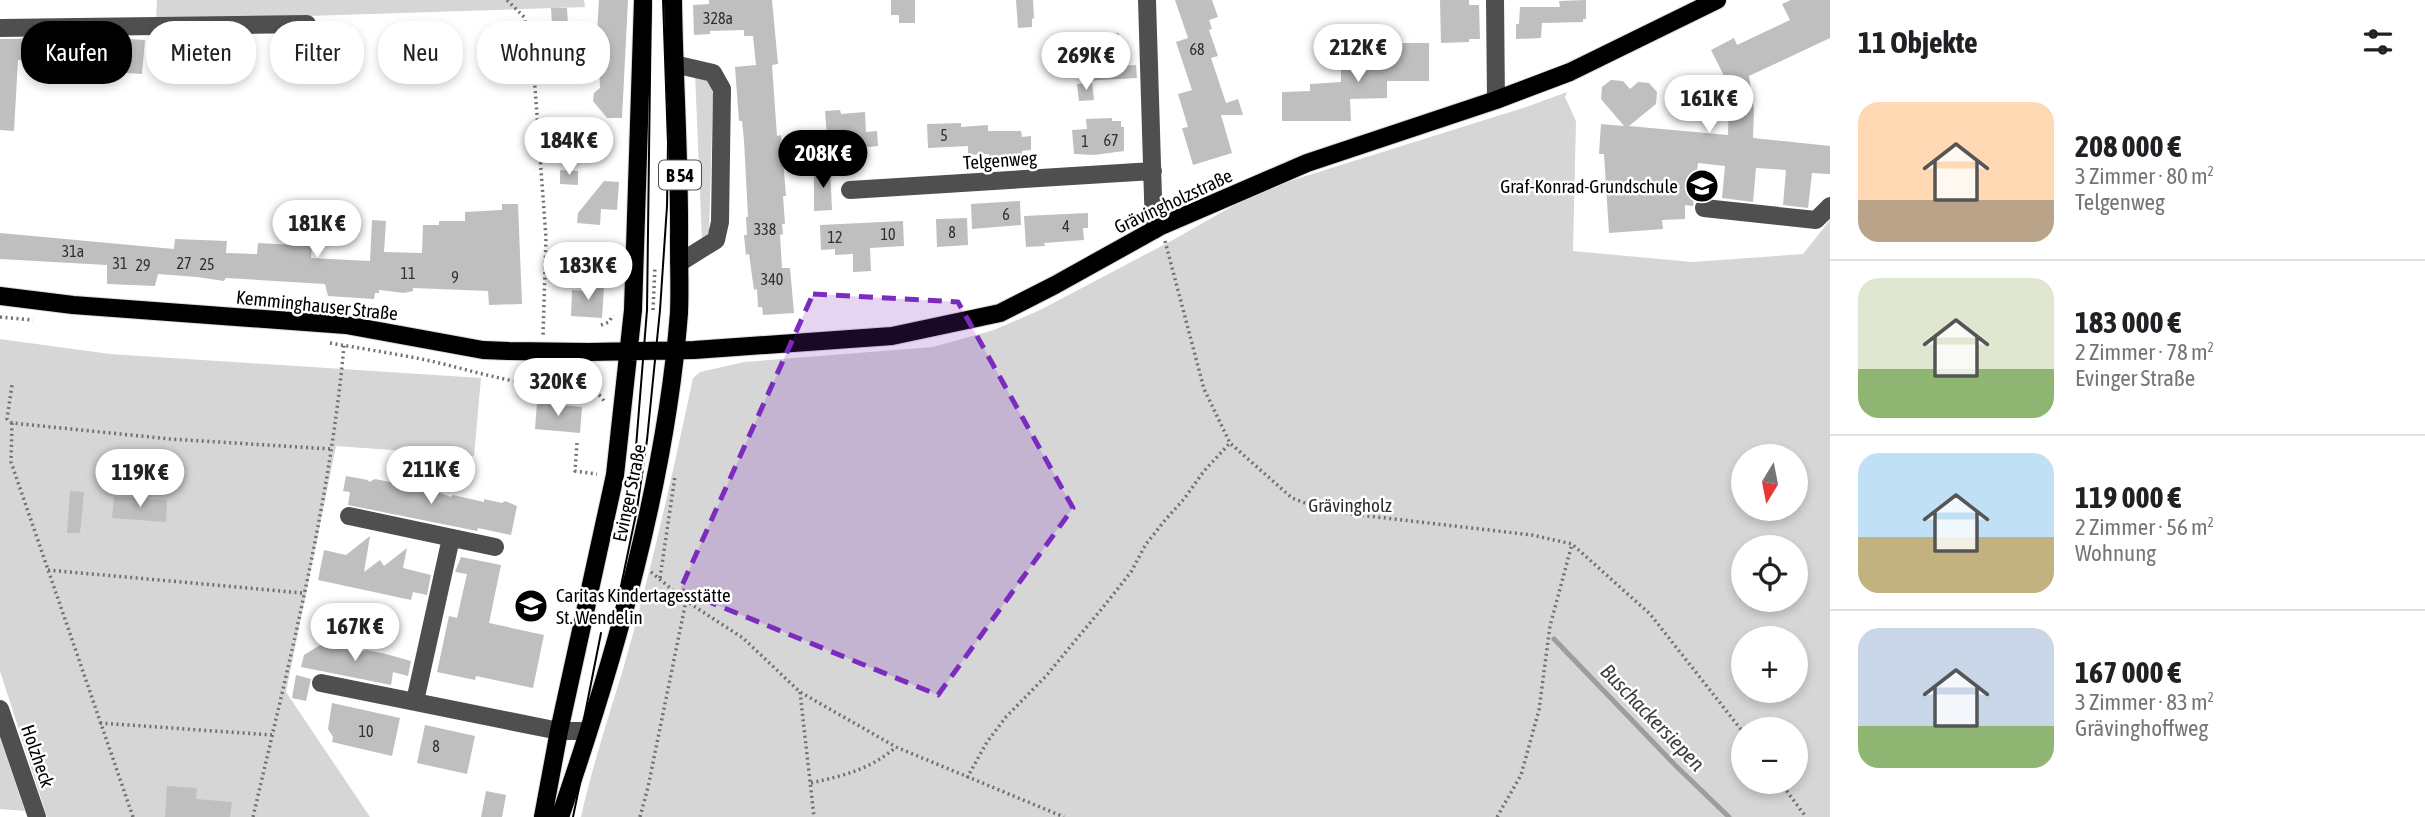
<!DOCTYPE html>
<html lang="de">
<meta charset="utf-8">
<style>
body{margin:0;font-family:"Asap Condensed",sans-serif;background:#f2f2f2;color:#202124;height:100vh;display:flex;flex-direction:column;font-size:26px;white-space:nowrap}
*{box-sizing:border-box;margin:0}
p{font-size:23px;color:#757577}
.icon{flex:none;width:38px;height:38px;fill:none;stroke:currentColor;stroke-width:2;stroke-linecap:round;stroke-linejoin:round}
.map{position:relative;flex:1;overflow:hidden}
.panel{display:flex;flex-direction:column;background:#fff;width:595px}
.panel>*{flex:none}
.guide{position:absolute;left:21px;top:21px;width:665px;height:63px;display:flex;gap:14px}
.needle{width:46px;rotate:190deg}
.fabs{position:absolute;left:1731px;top:444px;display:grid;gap:14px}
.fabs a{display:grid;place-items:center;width:77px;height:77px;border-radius:50%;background:#fff;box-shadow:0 4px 10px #0003;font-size:35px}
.price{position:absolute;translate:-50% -60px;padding:0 16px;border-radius:24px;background:#fff;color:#222;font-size:23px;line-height:46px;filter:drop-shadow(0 2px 4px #0008)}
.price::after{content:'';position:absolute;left:50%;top:42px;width:21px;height:16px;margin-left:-10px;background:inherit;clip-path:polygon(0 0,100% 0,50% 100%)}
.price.selected{background:#000;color:#fff}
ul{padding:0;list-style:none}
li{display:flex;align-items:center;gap:21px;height:175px;padding:0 28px}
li+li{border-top:2px solid #e0e0e0}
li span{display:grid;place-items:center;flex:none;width:196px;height:140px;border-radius:21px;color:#555}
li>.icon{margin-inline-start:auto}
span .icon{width:84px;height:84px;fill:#fffc;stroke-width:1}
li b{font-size:30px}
h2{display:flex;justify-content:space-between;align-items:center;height:84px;padding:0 28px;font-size:30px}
.chip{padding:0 24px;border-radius:28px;background:#fff;box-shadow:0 4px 10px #0003;font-size:24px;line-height:63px}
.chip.selected{background:#000;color:#fff}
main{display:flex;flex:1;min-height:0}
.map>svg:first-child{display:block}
.green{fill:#d6d6d6;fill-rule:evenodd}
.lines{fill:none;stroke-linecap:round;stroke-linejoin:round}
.stream{stroke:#9d9d9d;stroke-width:5}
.building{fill:#bfbfbf}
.major-casing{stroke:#dbdbdb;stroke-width:20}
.path{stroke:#717171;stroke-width:3.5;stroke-dasharray:2 3.5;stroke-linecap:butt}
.minor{stroke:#4f4f4f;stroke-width:18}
.major{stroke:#000;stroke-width:18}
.tram{stroke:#000;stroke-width:2}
.marked{fill:#7b2cbf;fill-opacity:0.2;stroke:#7b2cbf;stroke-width:5;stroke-dasharray:14 9;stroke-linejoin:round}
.labels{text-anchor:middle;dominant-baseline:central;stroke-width:5;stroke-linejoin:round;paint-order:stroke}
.number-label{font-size:16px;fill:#303030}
.shield{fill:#fff;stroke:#4c4c4c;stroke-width:2}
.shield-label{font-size:18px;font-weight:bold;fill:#000}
.street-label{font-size:19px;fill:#000;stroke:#fff}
.poi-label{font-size:19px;fill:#000;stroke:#fff;text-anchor:end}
.park-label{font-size:19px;fill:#2d2d2d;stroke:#fff}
.water-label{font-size:21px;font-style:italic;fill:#3e3e3e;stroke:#fff}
</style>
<main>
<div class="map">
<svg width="1830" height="817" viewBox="0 0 1830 817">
<rect width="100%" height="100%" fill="#fff"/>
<path class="green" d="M157 0H584L585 7 156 21Z
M695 73C706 77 711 82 713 94L709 232 702 241Z
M1567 92 1565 97 1576 121 1573 251 1692 262 1803 254 1830 220V817H581C592 768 607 721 622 673 650 576 672 477 693 378L700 372 744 362 933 347 994 330 1040 310 1171 241 1261 190 1529 106ZM1743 457H1796V509H1743ZM1743 548H1796V600H1743ZM1743 639H1796V691H1743ZM1743 730H1796V782H1743Z
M0 339 110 354 481 378 474 456 336 446 286 692 370 817H47L0 671Z
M0 738 25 811 0 809Z"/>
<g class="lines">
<path class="stream" d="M1554 639 1675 765 1729 817"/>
</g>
<path class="building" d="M599 0H628L622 118H607L593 101 594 93 600 88 599 65H595Z
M709 0H772L778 64 772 65 777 136 781 135 786 196H783L785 224H782L783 234 780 235 782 268H790L794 313 763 315 762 307H758L757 289 754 290 749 254 746 255 744 235H747L746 217H748L744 140 742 121H739L735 67 756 65 753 36H744V30L710 31V34L694 35 693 5 709 4Z
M891 0H915V23H899V15H891Z
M1016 0H1033L1034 18 1032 19V27L1018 28Z
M1175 0H1212L1218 17 1209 20 1212 29 1209 30 1218 56 1211 58 1226 103 1238 99 1243 115H1221L1232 153 1193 165 1182 128 1188 127 1178 94 1192 90 1176 42 1188 38Z
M1440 0H1469V5H1479L1480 39H1469V42L1441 43Z
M1586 0V19H1583V22L1542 23 1541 38 1516 39V24H1519L1520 7H1560L1559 1Z
M1791 0H1830V38L1749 76 1754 110 1753 138 1830 146V174L1812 173 1808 208 1783 205 1786 170 1756 168 1753 202 1722 198 1725 166 1698 163 1693 206 1685 205V219L1662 220 1663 229 1609 233 1604 154H1599L1601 124 1624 126 1601 99 1602 87 1611 80 1623 81 1630 89 1638 82 1649 83 1657 92 1656 104 1629 126 1728 135 1729 98 1724 76 1711 50 1734 38 1737 45 1790 20 1782 4Z
M551 8H567L571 75H555Z
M1119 33 1121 66 1136 65 1137 78 1083 81V67H1098L1097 34Z
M68 38 65 60H18L14 131 0 130V39Z
M129 39 145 40 142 74 127 73Z
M1395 43H1429V81H1387V98L1350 99 1351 121H1282V92L1310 91V84L1341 82V58H1350V55L1395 54Z
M279 47H320V62L280 63Z
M198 48V53L243 51V73L200 75V74H168V49Z
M1092 83 1094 100 1079 101 1077 84Z
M840 110 841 114 865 112 866 132 877 131 878 146 828 151 825 111Z
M1112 118V121H1121V127H1124V151L1094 155 1074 154 1072 130 1087 129 1086 119Z
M961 123V127L988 125V131H1021L1022 137 1031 136V150L1022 151V157L989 158V154L968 155V146L928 148 927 124Z
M830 168 832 210 814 211V169Z
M560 170 578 171V185L560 184Z
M604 181 619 182 617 210 601 209 600 225 577 223 578 213Z
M1020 201 1021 225 972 229 971 204Z
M502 204H518L522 304 489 305 488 291 413 288V291L404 293 379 290V293H375L374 299 328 296 325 284 226 278 224 281 197 277 158 274 155 286 107 284V265L0 259V233L174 249 175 239 227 241 226 253 257 254 258 243 312 246 311 258 370 261 372 220 386 221 384 252 422 253 423 225H439V221H465V212L502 210Z
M1088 213V228H1083L1084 240 1044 243 1045 246 1026 247 1024 216Z
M967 218 968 245 937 247 936 219Z
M903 221 904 246 870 248 871 271 853 272V254L835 255V249L821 250 820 225Z
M582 287H604L602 318 571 316 572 290 582 291Z
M537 403 582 407 580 433 535 429Z
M346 476 368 480 369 482 375 479 435 491 451 497 453 495 484 502V499L502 503 505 501 517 506 511 535 478 528 477 531 348 505 350 492 343 491Z
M70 491 84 492 80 533H67Z
M114 497 167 500 166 522 112 518Z
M370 536 364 572 380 560 384 566 407 548 403 568 431 575 427 595 413 592 411 600 318 580 324 550 346 555Z
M461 557 501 565 489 623 544 635 533 688 476 676 475 680 437 672 449 616 457 618 467 574 455 572Z
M328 640 331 646 334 643 363 649 364 652 366 650 386 654 411 661 408 676 393 672 391 685 301 667 304 655Z
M296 675 311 679 306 701 292 698Z
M332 703 400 718 392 756 332 742 333 737 328 729Z
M425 725 475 736 467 774 417 763Z
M167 786 197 788 196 799 232 802 230 817H165Z
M486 791 506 795 502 817H481Z"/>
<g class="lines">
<defs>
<path id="major" d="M0 296 73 305 346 325 483 350 508 351 588 352 694 350 892 336 1000 313 1055 285 1161 226 1307 163 1496 100 1570 72 1717 0
M543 817 559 731 615 475 633 310 643 0
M560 817C615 658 666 481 679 313 680 290 679 267 679 244 680 162 674 81 673 0"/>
</defs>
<use href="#major" class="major-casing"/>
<path class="path" d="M507 0 524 17 534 74 546 238 543 336
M1165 241 1204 389 1230 443 1292 498 1325 511 1532 535 1572 544 1650 614 1743 732
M653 310 655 267
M0 317 33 320
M601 325 609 322 613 315
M330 343C364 349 398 354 431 361 473 371 514 384 558 387 575 388 597 385 605 403
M517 383C542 399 565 397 593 392
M12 423 7 419 12 385
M577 443 575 471 597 474
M48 570 303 593
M651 572 686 601 743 638 800 692 896 747 1064 817
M660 578 675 476
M800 692 814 817
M100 723 272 735
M967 778 987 742 1006 717 1046 676 1104 606 1131 572 1146 544 1166 519 1184 499 1204 471 1230 443
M1780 782 1806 817
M811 783C845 775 869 770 896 747
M133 817 11 462 12 423 170 439 331 449
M253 817C289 662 330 504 344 345
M640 817 648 787 686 601
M1497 817 1521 775 1539 710 1550 626 1572 544"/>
<path class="minor" d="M1147 0 1154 230
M1495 0 1496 100
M0 28 307 24
M674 64 713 73 722 89 720 222 716 240 679 263
M850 190 1153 171
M1704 208 1816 220 1830 206
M349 516 495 547
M321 683 559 731H587
M415 701 451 538
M0 709 37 817"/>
<use href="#major" class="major"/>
<path class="tram" d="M636 447 647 310 651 0
M580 739 601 633
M573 817 637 509 647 440 660 310 667 206 668 144 663 0"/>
</g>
<path class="marked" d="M813 294 958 302 1073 508 938 695 680 590Z"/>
<defs>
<symbol id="school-disc" viewBox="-11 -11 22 22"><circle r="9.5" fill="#000" stroke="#fff"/><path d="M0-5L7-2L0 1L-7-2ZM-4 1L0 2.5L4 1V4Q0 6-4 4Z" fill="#fff"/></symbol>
</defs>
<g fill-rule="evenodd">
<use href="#school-disc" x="1683" y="167" width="38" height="38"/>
<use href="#school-disc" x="512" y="587" width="38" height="38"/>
</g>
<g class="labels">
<g class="number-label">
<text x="718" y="18">328a</text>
<text x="1197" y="49">68</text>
<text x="944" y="135">5</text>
<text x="1111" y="140">67</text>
<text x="1085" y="141">1</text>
<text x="1006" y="214">6</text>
<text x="1066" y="226">4</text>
<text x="765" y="229">338</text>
<text x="952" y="232">8</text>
<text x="888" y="234">10</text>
<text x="835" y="237">12</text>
<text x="73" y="251">31a</text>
<text x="120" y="263">31</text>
<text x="184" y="263">27</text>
<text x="207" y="264">25</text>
<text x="143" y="265">29</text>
<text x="408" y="273">11</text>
<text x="455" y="277">9</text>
<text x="772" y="279">340</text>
<text x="366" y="731">10</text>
<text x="436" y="746">8</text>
</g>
<rect class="shield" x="659" y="160.5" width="42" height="29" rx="5"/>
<g class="shield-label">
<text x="680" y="175">B 54</text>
</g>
<g class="street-label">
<text transform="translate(1000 160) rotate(-4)">Telgenweg</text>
<text transform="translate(1173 201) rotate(-25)">Grävingholzstraße</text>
<text transform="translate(317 305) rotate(6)">Kemminghauser Straße</text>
<text transform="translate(629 493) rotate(-78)">Evinger Straße</text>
<text transform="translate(38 756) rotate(71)">Holzheck</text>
</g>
<g class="poi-label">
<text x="1678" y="186">Graf-Konrad-Grundschule</text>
<text x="556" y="595" text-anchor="start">Caritas Kindertagesstätte<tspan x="556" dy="22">St. Wendelin</tspan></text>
</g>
<g class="park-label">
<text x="1350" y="505">Grävingholz</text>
</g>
<g class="water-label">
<text transform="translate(1653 717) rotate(46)">Buschackersiepen</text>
</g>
</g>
</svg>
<div class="fabs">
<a><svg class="needle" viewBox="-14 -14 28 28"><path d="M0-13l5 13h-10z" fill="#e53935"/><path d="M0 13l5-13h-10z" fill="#757577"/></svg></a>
<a><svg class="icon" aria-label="locate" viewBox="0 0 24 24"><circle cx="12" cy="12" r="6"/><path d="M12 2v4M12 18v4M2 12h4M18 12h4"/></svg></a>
<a>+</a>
<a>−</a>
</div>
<b class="price" style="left:1358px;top:84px">212K €</b>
<b class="price" style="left:1086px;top:92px">269K €</b>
<b class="price" style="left:1709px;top:135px">161K €</b>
<b class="price" style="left:569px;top:177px">184K €</b>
<b class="price selected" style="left:823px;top:190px">208K €</b>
<b class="price" style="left:317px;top:260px">181K €</b>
<b class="price" style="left:588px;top:302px">183K €</b>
<b class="price" style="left:558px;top:418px">320K €</b>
<b class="price" style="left:431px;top:506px">211K €</b>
<b class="price" style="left:140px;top:509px">119K €</b>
<b class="price" style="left:355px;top:663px">167K €</b>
<div class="guide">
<a class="chip selected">Kaufen</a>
<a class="chip">Mieten</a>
<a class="chip">Filter</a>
<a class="chip">Neu</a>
<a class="chip">Wohnung</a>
</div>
</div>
<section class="panel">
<h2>11 Objekte<svg class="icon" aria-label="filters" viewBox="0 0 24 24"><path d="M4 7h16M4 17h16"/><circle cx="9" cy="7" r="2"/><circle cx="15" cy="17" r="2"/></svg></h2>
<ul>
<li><span style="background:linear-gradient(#ffd9b3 70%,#b9a48a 0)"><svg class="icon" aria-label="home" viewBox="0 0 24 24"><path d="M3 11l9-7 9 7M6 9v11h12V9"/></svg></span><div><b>208 000 €</b><p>3 Zimmer · 80 m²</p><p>Telgenweg</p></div></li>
<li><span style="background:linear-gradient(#dfe7d0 65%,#8fb573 0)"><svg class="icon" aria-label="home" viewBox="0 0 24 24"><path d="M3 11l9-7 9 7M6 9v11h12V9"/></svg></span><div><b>183 000 €</b><p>2 Zimmer · 78 m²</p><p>Evinger Straße</p></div></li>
<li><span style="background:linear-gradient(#bfe0f5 60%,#c2b280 0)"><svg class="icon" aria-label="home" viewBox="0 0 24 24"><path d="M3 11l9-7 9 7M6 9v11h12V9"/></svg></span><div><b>119 000 €</b><p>2 Zimmer · 56 m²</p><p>Wohnung</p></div></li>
<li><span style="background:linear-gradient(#c9d6e8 70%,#8fb573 0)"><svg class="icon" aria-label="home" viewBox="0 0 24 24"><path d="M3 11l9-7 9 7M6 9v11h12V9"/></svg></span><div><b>167 000 €</b><p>3 Zimmer · 83 m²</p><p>Grävinghoffweg</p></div></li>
</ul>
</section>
</main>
